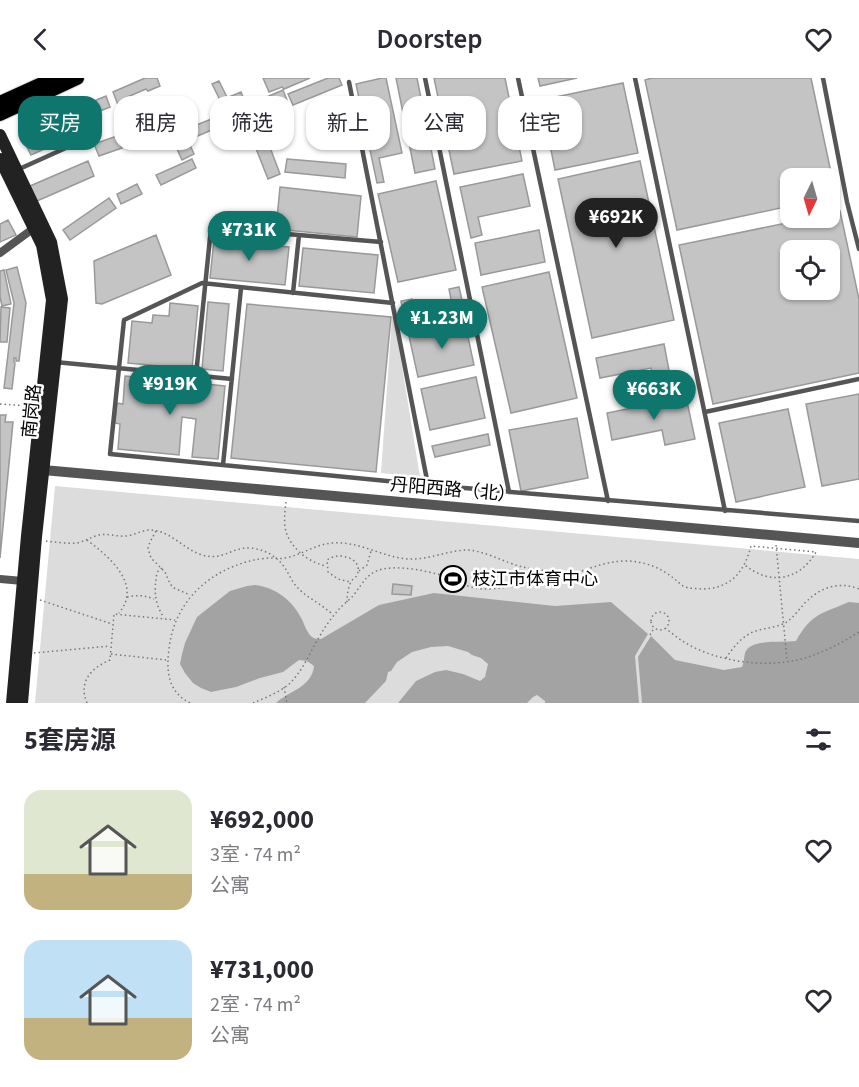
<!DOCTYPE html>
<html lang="zh">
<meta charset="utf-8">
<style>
body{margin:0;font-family:"Source Sans 3","Noto Sans SC",sans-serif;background:#f2f2f3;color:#2b2b33;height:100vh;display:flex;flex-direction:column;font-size:22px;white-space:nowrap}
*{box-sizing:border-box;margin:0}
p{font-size:20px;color:#7c7c81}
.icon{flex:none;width:33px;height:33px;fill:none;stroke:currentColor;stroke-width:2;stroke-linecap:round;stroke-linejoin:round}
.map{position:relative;height:625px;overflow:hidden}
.side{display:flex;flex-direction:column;background:#fff;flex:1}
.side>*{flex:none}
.hud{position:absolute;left:18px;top:18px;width:824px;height:54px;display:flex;gap:12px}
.needle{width:39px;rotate:185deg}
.fabs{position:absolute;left:780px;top:90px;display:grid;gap:12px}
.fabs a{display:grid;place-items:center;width:60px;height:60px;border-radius:12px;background:#fff;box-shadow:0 2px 4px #0004;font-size:30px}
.price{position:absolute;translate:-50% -51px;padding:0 14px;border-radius:21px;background:#0f766e;color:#fff;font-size:20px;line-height:39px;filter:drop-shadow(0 2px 3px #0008)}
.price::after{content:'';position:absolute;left:50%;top:36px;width:18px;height:14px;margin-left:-9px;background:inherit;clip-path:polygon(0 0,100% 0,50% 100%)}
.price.active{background:#222;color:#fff}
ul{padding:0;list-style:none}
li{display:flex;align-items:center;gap:18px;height:150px;padding:0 24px}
li span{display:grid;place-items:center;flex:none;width:168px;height:120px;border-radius:18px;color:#555}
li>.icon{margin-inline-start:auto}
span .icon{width:72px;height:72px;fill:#fffc;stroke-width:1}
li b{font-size:26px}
h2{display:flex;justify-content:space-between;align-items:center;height:72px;padding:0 24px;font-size:26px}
.tag{padding:0 21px;border-radius:18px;background:#fff;box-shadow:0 2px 4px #0004;font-size:21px;line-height:54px}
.tag.active{background:#0f766e;color:#fff}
header{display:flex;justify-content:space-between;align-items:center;height:78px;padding:0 24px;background:#fff;font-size:27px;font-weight:600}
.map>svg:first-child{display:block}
.green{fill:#dcdcdc}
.water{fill:#a3a3a3}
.building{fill:#c4c4c4;stroke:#999;stroke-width:1.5;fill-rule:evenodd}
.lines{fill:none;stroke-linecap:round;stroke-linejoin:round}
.primary-casing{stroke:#dbdbdb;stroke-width:16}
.path{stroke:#777;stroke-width:1.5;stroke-dasharray:1.5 3;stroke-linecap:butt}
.service{stroke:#555;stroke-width:4.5}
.minor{stroke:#555;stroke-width:8}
.tertiary{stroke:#555;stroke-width:10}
.secondary{stroke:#222;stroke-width:12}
.primary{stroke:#000;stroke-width:14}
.labels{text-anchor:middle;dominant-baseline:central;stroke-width:5;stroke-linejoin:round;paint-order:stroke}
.street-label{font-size:18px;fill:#000;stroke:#fff}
.poi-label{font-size:18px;fill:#000;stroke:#fff;text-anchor:start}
</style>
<header><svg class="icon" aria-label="back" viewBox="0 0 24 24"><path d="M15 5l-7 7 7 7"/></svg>Doorstep<svg class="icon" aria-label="heart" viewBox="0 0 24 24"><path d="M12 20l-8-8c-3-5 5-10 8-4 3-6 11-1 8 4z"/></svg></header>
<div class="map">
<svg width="859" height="625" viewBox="0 0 859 625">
<rect width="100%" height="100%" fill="#fff"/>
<path class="green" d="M392 239H394L420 399 381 395Z
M55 408 859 481V625H35Z"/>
<path class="water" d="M255 507C274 509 291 521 300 538 304 544 306 554 312 559 315 561 317 561 321 561L379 527 434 515 555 528 611 524 648 556 635 578 639 625H545V623L537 617 533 619 527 625H398L416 603 435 594 446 592 463 596 480 603 485 599 488 586 481 580 472 577 468 574 448 568 431 569 412 574 397 584 391 593 388 594 386 603 365 625H276C289 613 312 609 314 588L307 583 299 582 283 594 260 600 236 609 211 614 201 610 193 605 185 595 180 586 182 576 185 565 197 539 230 513 247 508Z
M849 524 859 525V625H642L638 579 651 558 675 582 724 592 742 589C744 585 744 579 745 575 750 560 782 565 796 563 812 535 821 536 849 524Z"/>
<path class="building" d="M145 0H157L160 8 148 13 146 11 125 20 127 23 118 27 113 14Z
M263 0H310L284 11 282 9 269 14Z
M328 0H339L342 7 293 27 288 16Z
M382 0H386L402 75 379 80 384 104 377 105 356 6Z
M396 0H417L435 91 415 95Z
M434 0H505L522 83 454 96Z
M538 0H577L540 8Z
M652 0H811L836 118 830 119V100H790V128L677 152 645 2Z
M219 3 227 19 220 22 212 6Z
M623 5 638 75 555 92 541 22Z
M283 12 287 22 239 43 234 33Z
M241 14 246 26 234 30 229 19Z
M106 18 110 29 75 43 70 33Z
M170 24 175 36 150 47 145 34Z
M224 36 228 45 193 60 189 50Z
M48 39 60 64 31 77 19 53Z
M259 40 280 96 268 101 246 45Z
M185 56 194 76 182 82 173 62Z
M117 58 122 70 99 78 94 66Z
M192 81 196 90 161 107 156 97Z
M287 81 346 86 345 100 285 94Z
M88 83 94 98 37 123 30 108Z
M640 83 674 242 592 260 558 101Z
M523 96 530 128 478 139 482 157 471 160 460 109Z
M436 103 456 192 398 204 378 116Z
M137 106 142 116 121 126 117 116Z
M280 109 361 118 357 159 276 151Z
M109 120 116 130 70 162 63 152Z
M840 133 859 221V295L713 326 679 167 811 140H830V136ZM790 172H830V212H790Z
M8 142 16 157 0 164V146Z
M539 152 545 184 481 197 475 165Z
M156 157 171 197 102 226 96 225 94 183Z
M214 162 289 169 285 207 210 200Z
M303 170 378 177 374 215 299 208Z
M17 189 26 225 19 283H16V280H14V284L15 285 12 311 4 310 14 225 6 192Z
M4 192 11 226 2 228 0 219V193Z
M549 194 577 320 511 335 482 209Z
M459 209 465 235 454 237 449 211Z
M412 221 417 247 406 249 401 223Z
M208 224 229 226 223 293 202 291Z
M170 225 198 228 192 291 128 285 132 243 152 245 153 237 169 238Z
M247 226 391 239 376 394 231 380Z
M1 229 10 230 7 264H0Z
M465 245 474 287 418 299 409 258Z
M664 266 671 303 655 307 651 290 600 300 596 280Z
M125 298 225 308 218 381 192 379 196 341 182 339 179 377 118 371 120 346 115 345 117 325 123 326Z
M476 299 485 340 430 352 421 311Z
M859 316V401L822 408 806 326Z
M686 319 695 361 665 367 662 352 612 362 607 335Z
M788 331 805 409 736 424 719 345Z
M0 337H6L5 344H13L0 480Z
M577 340 588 400 521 413 509 352Z
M488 356 490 367 435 379 432 368Z
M393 506 412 508 411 517 392 516Z"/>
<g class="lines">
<defs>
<path id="primary" d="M0 25 55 0
M0 36 77 0"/>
</defs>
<use href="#primary" class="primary-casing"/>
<path class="path" d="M0 326 30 328
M286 424C285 432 284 440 285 449 288 468 307 484 326 488
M156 453 150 464 148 470 151 480 165 494 170 506 174 510 190 517
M87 462C108 478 143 506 119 535
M46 463C56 464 67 466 77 465 85 463 91 459 99 457 108 455 117 459 126 458 134 457 141 453 148 452 169 451 183 471 202 477 224 483 231 469 250 470 264 471 277 478 285 490 289 496 292 504 297 509 307 520 322 526 333 537
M776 467 787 582
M162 490 157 494C154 513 154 524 164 540
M359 493 367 487 371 473
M127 519C137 517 144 517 154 521
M40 522 112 546
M347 524C347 518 348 509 351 504 352 501 356 500 357 497 361 488 355 481 346 479 340 477 333 478 327 482L328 494 338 501 351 504
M651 543a9 9 0 1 1 18 0a9 9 0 1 1-18 0Z
M665 550C671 554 677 560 684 564 716 584 768 591 805 580 824 574 842 565 859 554
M650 557 654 550
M34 575 110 568
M111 576 166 582
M726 580C733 570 741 559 753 554 763 550 775 550 785 545 794 540 800 529 808 522 822 509 840 503 859 511
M284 609 287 625
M87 625C78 604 91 590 110 582L114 536 175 542
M190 625C168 614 166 593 169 571 174 524 209 492 254 482 259 481 266 480 272 480 276 480 281 481 285 480 302 477 315 466 333 465 359 463 382 479 408 481 428 482 446 473 466 472 484 472 505 485 523 489 536 492 550 493 564 496
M253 625C265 620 280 614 289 606 304 592 310 573 321 556 326 547 333 538 340 530 344 526 349 522 353 518 365 502 369 491 391 490 407 489 426 493 441 497 458 503 470 512 488 511 515 510 538 502 564 496 570 495 576 495 582 493 596 488 610 483 626 483 643 483 659 489 672 499 676 502 679 505 683 508 688 511 695 510 701 511 730 511 744 495 751 468L816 474C800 502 770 508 745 487"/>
<path class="service" d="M425 0 509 414
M518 0 608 423
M635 0 725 433
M823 0 847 124 859 171
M349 4 428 407
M17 92 68 69 47 18
M293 215 299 157 381 164
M393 225 202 205 124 242 110 376 428 407 859 443
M55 284 232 301
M196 297 211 150 299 157
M705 334 859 301
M223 387 241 210"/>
<path class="minor" d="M0 175 34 150
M0 501 23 503"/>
<path class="tertiary" d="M43 392 859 465"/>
<path class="secondary" d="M0 57 51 164 62 221 36 459 22 625
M0 81 42 167 52 222 27 458 12 625"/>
<use href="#primary" class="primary"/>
</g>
<defs>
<symbol id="stadium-ring" viewBox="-11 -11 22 22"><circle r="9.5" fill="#fff" stroke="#000" stroke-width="1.5"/><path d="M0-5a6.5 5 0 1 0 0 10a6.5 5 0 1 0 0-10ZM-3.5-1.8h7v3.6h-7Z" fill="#000"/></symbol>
</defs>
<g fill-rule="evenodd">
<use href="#stadium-ring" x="438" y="486" width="30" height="30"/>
</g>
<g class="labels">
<g class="street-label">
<text transform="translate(32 333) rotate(-84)">南岗路</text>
<text transform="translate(453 412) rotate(5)">丹阳西路（北）</text>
</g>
<g class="poi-label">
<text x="472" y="501">枝江市体育中心</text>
</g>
</g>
</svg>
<div class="fabs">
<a><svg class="needle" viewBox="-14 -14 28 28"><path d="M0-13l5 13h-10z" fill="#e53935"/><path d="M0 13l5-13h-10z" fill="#7c7c81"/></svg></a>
<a><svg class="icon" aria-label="locate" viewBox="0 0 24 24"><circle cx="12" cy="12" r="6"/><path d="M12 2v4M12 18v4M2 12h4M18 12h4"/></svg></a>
</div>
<b class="price active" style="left:616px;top:171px">¥692K</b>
<b class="price" style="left:249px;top:184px">¥731K</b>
<b class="price" style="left:442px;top:272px">¥1.23M</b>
<b class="price" style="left:170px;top:338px">¥919K</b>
<b class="price" style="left:654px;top:343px">¥663K</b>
<div class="hud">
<a class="tag active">买房</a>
<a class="tag">租房</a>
<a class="tag">筛选</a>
<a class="tag">新上</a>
<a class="tag">公寓</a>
<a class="tag">住宅</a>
</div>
</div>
<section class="side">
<h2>5套房源<svg class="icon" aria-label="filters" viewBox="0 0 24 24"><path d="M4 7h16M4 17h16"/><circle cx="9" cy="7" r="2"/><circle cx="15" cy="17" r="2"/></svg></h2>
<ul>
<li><span style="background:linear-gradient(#dfe7d0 70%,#c2b280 0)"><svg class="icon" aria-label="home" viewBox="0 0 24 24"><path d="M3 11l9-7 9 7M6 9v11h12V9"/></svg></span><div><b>¥692,000</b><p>3室 · 74 m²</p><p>公寓</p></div><svg class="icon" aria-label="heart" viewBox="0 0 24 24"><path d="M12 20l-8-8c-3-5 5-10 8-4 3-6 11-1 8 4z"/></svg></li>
<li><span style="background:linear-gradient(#bfe0f5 65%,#c2b280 0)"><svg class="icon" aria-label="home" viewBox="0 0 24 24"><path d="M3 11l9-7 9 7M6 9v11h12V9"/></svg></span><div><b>¥731,000</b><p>2室 · 74 m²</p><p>公寓</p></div><svg class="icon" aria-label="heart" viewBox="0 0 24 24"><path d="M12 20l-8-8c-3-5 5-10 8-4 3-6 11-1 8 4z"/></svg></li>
</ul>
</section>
